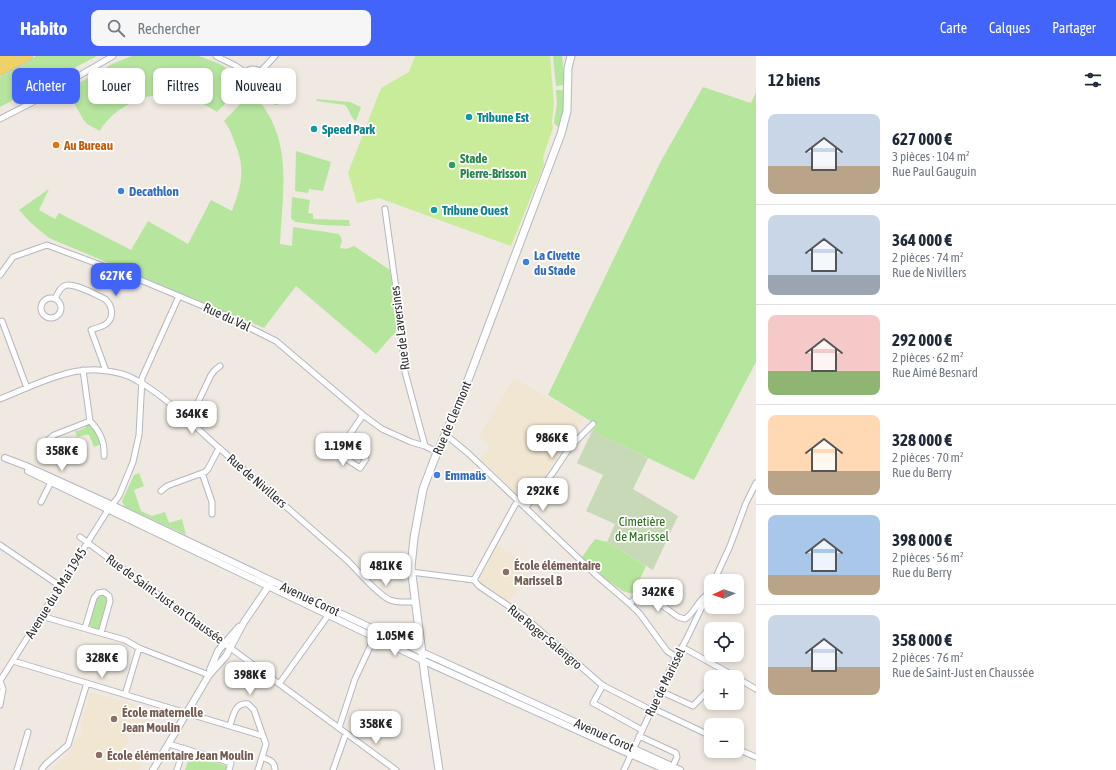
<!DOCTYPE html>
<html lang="fr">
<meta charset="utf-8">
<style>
body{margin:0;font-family:"Asap Condensed",sans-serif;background:#f6f6f7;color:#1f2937;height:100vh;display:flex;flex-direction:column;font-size:15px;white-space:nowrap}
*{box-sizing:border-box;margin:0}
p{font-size:13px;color:#747a83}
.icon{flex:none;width:22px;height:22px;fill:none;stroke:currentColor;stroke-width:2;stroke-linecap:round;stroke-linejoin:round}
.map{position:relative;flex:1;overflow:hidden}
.drawer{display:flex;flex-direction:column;background:#fff;width:360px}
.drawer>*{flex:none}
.top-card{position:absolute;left:12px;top:12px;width:380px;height:36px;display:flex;gap:8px}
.needle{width:26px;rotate:267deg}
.tools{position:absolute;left:704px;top:518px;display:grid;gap:8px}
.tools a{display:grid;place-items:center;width:40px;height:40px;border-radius:8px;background:#fff;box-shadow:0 2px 6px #0003;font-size:20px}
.price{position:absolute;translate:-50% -34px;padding:0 9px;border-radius:8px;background:#fff;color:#222;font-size:13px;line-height:26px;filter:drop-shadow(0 1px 2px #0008)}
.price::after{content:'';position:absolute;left:50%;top:24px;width:12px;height:9px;margin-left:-6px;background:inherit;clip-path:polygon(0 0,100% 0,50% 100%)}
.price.active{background:#4264fb;color:#fff}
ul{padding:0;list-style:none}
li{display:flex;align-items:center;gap:12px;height:100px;padding:0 12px}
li+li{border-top:1px solid #e0e1e3}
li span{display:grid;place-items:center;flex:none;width:112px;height:80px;border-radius:8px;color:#555}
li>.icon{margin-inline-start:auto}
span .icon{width:48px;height:48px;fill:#fffc;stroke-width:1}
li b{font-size:17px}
h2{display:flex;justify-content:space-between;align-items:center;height:48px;padding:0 12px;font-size:17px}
.pill{padding:0 14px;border-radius:8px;background:#fff;box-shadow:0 2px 6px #0003;font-size:14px;line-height:36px}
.pill.active{background:#4264fb;color:#fff}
header{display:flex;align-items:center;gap:24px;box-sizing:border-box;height:56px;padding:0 20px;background:#4264fb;color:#fff}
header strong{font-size:19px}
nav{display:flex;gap:22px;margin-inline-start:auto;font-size:14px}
.search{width:280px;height:36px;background:#f6f6f7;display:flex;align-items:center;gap:10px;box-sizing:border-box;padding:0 14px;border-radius:8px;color:#747a83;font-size:15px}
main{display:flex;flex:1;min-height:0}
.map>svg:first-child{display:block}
.education{fill:#f0e6d1}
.green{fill:#b6e59e}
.cemetery{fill:#c8d9b8}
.pitch{fill:#c9ec9a}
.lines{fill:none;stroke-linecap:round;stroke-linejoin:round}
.minor-casing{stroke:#b4b7c1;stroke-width:7}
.tertiary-casing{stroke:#b4b7c1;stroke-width:8}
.secondary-casing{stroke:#b4b7c1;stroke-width:9}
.primary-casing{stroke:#c9c9c9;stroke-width:10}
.minor{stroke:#fff;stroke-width:5}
.tertiary{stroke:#fff;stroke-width:6}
.secondary{stroke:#fff;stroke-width:7}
.primary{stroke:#f2d163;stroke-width:8}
.culture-dot{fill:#0f9aa8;stroke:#fff;stroke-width:1.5}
.food-dot{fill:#e8710a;stroke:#fff;stroke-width:1.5}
.leisure-dot{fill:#2e9e5b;stroke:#fff;stroke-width:1.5}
.shop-dot{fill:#3f7fe0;stroke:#fff;stroke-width:1.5}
.education-dot{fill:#8d6e63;stroke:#fff;stroke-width:1.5}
.labels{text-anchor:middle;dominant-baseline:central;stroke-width:3.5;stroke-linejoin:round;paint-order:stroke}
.culture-label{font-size:13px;font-weight:bold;fill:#0d838f;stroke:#fff;text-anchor:start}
.food-label{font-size:13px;font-weight:bold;fill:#c56008;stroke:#fff;text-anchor:start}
.leisure-label{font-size:13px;font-weight:bold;fill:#27864d;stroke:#fff;text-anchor:start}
.shop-label{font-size:13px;font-weight:bold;fill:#366cbe;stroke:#fff;text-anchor:start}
.street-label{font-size:13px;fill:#2e2e2e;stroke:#fff}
.park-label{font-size:13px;fill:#2c6e1b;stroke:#fff}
.education-label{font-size:13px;font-weight:bold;fill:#785e54;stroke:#fff;text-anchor:start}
</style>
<header>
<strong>Habito</strong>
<div class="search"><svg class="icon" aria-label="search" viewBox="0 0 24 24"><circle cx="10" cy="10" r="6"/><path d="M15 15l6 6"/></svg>Rechercher</div>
<nav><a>Carte</a><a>Calques</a><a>Partager</a></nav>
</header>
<main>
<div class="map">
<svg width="756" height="714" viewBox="0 0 756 714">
<rect width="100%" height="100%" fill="#efe9e1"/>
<path class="education" d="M514 322 584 362 526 447 479 402 483 400 490 392 488 387 479 380Z
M496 488 533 513 508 546 481 528 479 520Z
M91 636 148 653 140 682 129 678 124 696 142 702 139 714H128L118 711 117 714H53L54 710 72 693 75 682 80 683 83 675 79 674Z"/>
<path class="green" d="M36 0H97L0 51V21Z
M132 0H198C207 3 230 10 234 19 236 23 236 30 237 35L217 56C204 48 192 41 177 39 149 35 114 50 100 75L87 68 83 63 67 34 112 8Z
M553 0H562L565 29 556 30Z
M270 20 286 31 284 36 281 37 277 41 278 49H274L265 35 270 28Z
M703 31 751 47 756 36V306L694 424 592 375 597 369 548 339 661 105Z
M556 34H565L563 61 559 72 554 67 557 48Z
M254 42 258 43C294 88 282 137 280 188L292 190 293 171 339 178 342 184 340 192 346 193 354 190 390 214 398 273 376 298 296 230 264 272 49 182 31 167 19 154 49 133 39 154 55 163 59 157 131 194 148 165 188 188 211 144 232 155C242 128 246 112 234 85 232 78 229 71 224 65L243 45Z
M316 43 350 46 361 51 356 65C350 61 350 54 345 49L317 45Z
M296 95 331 106 323 135 309 133 308 137 295 135Z
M292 141 310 144 308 157 313 158V163L349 164 350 170 322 169 295 166 291 162Z
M86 369H89L96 376 101 388 94 391 89 379H85L77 381 75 374 78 375 85 372Z
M139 417 144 430 134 434 141 455 152 460 165 456 169 467 182 463 186 479 125 451 122 445 134 419Z
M595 483 607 486 646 510 633 538 623 535 593 515 582 501Z
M103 539 106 541 108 544 99 574 89 570 97 542 100 540Z
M190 699 227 710 226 714H185Z"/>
<path class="cemetery" d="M592 375 648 402 633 433 678 460 653 514 607 486 615 468 586 455 603 419 577 407Z"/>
<path class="pitch" d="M415 0H550L554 48 552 66 553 72 543 101 544 109 511 190 379 142 357 147 348 117 381 32 409 16Z"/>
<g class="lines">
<defs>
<path id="minor" d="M216 0 236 10 246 17
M243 23a10 10 0 1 1 20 0a10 10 0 1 1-20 0Z
M260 16 275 0
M0 63 37 44 113 0
M385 153 399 254 405 316 425 390
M0 219 13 201 47 189 138 223 222 258 276 285 363 359 382 373 411 386 425 390 437 396
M41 252a10 10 0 1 1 20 0a10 10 0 1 1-20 0Z
M55 243C57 239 59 233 64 230 72 225 96 239 105 243 112 249 115 261 106 268 102 271 96 272 91 274L106 315
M2 265 27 332
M0 343C30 331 66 312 98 314 111 315 125 317 136 324 166 340 193 369 218 391 261 429 305 467 348 505 358 515 378 539 390 544 397 547 407 546 415 546
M90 365C100 375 105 386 104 400
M189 365 211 319 215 314 220 310
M446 379 469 398 596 519 630 548 640 558 667 595 676 601
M48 384 54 379 90 365 83 314
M343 388 366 403 360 412 337 397 363 359
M202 417 212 446V458
M161 435 167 430 205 416 208 413 219 392
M41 446 51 426
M526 451 552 418 570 391 593 368
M80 481 396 714
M0 489 60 530
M411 516 474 524 479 530 522 559 602 629 651 654
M474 524 515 449 519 445
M714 525 730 490 746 447 756 427
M630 548 637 540 648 539 678 561 685 563C694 558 697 545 708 538
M41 560 125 584 139 592 209 619
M85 572 94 542 98 537 104 536 109 540 110 545 101 577
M682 591 736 621
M13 605 263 680 266 688 258 714
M721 621 727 616
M737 622 756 633
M0 625 108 454 119 440 133 406 139 379 142 322 179 240
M0 625 3 633 0 649
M279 628 332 554
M603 629 593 647 642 674
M660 635 693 650 711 631
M125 639 139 592
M652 652 711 680
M230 670C233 660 235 646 248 648L254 654 263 680
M339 672 355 623 376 578
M639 680 676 697 677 701 671 714
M169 688 231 707 229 714
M737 693 756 701
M262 701C269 704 275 705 275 714
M42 713 46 708 68 689 87 627
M17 714 28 676
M177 714 184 692
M333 714 346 677
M624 714 673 607 686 584 711 532"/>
<path id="tertiary" d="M5 402 26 410 112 449 422 596 680 714
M28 415 422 604 623 695 660 711 669 714
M210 614 218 595 239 571
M153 714 209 619 226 600 244 566 270 528"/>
<path id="secondary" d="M439 714 425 621 411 511 414 482 423 433 434 404 462 340 561 78 567 55 568 12 571 0"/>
<path id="primary" d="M0 5 11 0
M0 15 28 0"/>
</defs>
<use href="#minor" class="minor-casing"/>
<use href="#tertiary" class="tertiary-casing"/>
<use href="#secondary" class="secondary-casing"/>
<use href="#primary" class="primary-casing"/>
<use href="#minor" class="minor"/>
<use href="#tertiary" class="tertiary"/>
<use href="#secondary" class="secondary"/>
<use href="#primary" class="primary"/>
</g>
<g class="culture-dot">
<circle cx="469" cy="61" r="4"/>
<circle cx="314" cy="73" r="4"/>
<circle cx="434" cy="154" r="4"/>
</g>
<circle class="food-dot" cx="56" cy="89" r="4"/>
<circle class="leisure-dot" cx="452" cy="109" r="4"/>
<g class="shop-dot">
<circle cx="121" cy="135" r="4"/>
<circle cx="526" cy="206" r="4"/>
<circle cx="437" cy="419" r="4"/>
</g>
<g class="education-dot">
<circle cx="506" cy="516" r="4"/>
<circle cx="114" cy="663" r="4"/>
<circle cx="99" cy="699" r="4"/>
</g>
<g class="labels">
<g class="culture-label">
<text x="477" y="61">Tribune Est</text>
<text x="322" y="73">Speed Park</text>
<text x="442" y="154">Tribune Ouest</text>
</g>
<g class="food-label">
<text x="64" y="89">Au Bureau</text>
</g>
<g class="leisure-label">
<text x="460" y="102">Stade<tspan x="460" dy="15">Pierre-Brisson</tspan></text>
</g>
<g class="shop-label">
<text x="129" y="135">Decathlon</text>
<text x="534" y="199">La Civette<tspan x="534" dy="15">du Stade</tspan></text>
<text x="445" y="419">Emmaüs</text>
</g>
<g class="street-label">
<text transform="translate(227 261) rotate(25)">Rue du Val</text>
<text transform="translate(400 272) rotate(-97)">Rue de Laversines</text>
<text transform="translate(452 362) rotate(-67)">Rue de Clermont</text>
<text transform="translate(257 425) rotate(41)">Rue de Nivillers</text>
<text transform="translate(56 537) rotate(-58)">Avenue du 8 Mai 1945</text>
<text transform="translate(165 543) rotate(36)">Rue de Saint-Just en Chaussée</text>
<text transform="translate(310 543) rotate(25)">Avenue Corot</text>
<text transform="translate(545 581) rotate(40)">Rue Roger Salengro</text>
<text transform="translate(665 626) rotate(-64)">Rue de Marissel</text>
<text transform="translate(604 679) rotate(24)">Avenue Corot</text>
</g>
<g class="park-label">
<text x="642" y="465">Cimetière<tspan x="642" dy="15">de Marissel</tspan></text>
</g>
<g class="education-label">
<text x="514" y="509">École élémentaire<tspan x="514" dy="15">Marissel B</tspan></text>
<text x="122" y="656">École maternelle<tspan x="122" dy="15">Jean Moulin</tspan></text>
<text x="107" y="699">École élémentaire Jean Moulin</text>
</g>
</g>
</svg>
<div class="tools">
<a><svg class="needle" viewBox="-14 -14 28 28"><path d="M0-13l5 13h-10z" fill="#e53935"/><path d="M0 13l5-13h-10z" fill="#747a83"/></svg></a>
<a><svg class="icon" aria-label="locate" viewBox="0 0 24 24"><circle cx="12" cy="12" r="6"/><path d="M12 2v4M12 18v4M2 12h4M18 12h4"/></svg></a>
<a>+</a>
<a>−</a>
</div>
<b class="price active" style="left:116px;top:241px">627K €</b>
<b class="price" style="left:192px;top:379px">364K €</b>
<b class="price" style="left:552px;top:403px">986K €</b>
<b class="price" style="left:343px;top:411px">1.19M €</b>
<b class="price" style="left:62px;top:416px">358K €</b>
<b class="price" style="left:543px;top:456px">292K €</b>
<b class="price" style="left:386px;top:531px">481K €</b>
<b class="price" style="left:658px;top:557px">342K €</b>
<b class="price" style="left:395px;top:601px">1.05M €</b>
<b class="price" style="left:102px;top:623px">328K €</b>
<b class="price" style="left:250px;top:640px">398K €</b>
<b class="price" style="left:376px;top:689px">358K €</b>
<div class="top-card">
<a class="pill active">Acheter</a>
<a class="pill">Louer</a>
<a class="pill">Filtres</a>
<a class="pill">Nouveau</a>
</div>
</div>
<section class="drawer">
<h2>12 biens<svg class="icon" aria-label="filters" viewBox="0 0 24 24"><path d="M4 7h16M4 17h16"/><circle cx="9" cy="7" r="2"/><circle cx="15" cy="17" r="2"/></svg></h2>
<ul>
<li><span style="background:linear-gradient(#c9d6e8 65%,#b9a48a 0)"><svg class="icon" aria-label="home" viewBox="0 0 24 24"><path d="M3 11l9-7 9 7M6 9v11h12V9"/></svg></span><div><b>627 000 €</b><p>3 pièces · 104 m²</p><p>Rue Paul Gauguin</p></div></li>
<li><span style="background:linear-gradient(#c9d6e8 75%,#9aa5b1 0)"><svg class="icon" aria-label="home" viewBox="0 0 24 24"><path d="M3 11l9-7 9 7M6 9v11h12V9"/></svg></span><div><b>364 000 €</b><p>2 pièces · 74 m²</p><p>Rue de Nivillers</p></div></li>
<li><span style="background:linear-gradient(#f6c9c9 70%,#8fb573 0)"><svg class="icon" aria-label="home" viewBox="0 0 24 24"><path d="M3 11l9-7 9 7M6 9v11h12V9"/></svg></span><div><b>292 000 €</b><p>2 pièces · 62 m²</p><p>Rue Aimé Besnard</p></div></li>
<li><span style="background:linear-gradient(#ffd9b3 70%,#b9a48a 0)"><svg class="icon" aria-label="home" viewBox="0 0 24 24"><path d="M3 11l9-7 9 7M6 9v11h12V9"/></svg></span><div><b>328 000 €</b><p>2 pièces · 70 m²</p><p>Rue du Berry</p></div></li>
<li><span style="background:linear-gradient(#a9c7e8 75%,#b9a48a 0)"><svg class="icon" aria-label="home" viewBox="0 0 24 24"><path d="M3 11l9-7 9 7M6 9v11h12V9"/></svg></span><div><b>398 000 €</b><p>2 pièces · 56 m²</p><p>Rue du Berry</p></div></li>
<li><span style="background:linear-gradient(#c9d6e8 65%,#b9a48a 0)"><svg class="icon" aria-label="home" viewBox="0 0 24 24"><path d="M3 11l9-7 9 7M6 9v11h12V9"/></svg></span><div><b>358 000 €</b><p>2 pièces · 76 m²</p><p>Rue de Saint-Just en Chaussée</p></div></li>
</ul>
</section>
</main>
